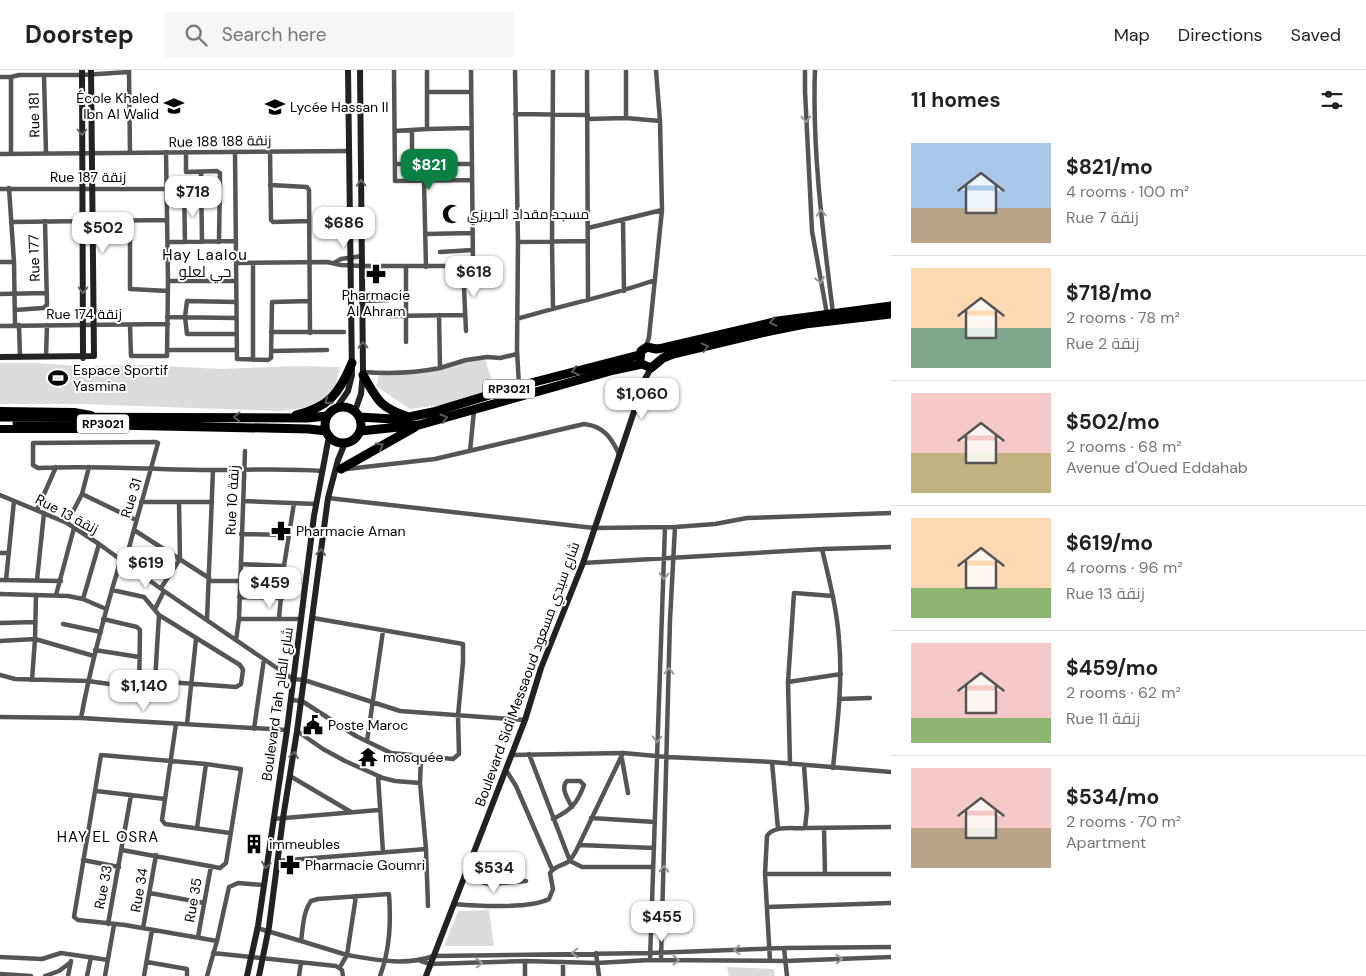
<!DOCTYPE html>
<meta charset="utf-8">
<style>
body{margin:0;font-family:"DM Sans",Cairo,sans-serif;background:#f6f6f6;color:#222;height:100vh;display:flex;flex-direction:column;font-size:19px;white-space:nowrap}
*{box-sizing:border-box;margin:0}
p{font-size:16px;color:#767676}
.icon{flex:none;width:28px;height:28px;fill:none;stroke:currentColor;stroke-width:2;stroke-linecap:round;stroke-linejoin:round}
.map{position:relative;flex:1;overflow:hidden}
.details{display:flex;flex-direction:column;background:#fff;width:475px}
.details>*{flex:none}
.price{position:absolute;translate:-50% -42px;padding:0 11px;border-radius:10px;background:#fff;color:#222;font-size:16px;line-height:32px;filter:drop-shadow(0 1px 2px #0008)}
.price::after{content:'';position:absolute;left:50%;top:30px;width:15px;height:11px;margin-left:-8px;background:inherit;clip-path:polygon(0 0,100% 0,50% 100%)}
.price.selected{background:#0b8043;color:#fff}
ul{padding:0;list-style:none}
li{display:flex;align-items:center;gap:15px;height:125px;padding:0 20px}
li+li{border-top:1px solid #e0e0e0}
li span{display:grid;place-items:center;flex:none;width:140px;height:100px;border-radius:0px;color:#555}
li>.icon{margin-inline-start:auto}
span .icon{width:60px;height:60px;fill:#fffc;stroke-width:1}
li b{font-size:21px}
h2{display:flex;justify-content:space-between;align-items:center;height:60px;padding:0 20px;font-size:21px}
header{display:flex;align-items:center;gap:30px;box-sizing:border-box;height:70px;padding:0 25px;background:#fff;border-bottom:1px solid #e0e0e0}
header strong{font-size:24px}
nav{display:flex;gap:28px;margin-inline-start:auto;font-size:18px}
.search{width:350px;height:45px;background:#f6f6f6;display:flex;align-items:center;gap:12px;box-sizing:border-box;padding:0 18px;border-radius:0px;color:#767676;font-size:19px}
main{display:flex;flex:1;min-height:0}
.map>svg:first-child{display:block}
.green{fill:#dcdcdc}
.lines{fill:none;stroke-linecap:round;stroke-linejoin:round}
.street{stroke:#555;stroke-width:4.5}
.secondary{stroke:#222;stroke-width:6}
.primary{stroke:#000;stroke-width:8}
.highway{stroke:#000;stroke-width:9}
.oneway{stroke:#999}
.oneway2{stroke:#646464}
.oneway3{stroke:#595959}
.labels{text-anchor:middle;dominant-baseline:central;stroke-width:4;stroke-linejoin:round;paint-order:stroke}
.shield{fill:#fff;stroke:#4c4c4c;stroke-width:1}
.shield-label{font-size:12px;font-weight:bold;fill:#000}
.poi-label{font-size:14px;fill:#000;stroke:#fff;text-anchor:start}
.street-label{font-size:14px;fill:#000;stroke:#fff}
.neighbourhood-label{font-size:15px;letter-spacing:1px;fill:#000;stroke:#fff}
</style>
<header>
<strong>Doorstep</strong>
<div class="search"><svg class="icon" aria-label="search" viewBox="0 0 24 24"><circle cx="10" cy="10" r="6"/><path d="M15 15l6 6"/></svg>Search here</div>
<nav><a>Map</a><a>Directions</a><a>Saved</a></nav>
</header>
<main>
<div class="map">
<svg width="891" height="906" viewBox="0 0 891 906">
<rect width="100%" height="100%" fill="#fff"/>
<path class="green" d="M484 286 496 322 454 333 410 339 376 316 379 305 421 302Z
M0 293H36L80 296 146 295 221 299 295 296 340 297C338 304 337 314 334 320 324 337 298 339 280 341L81 334H0Z
M489 840 494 876H444L458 841Z
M727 897 774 899 775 906H729Z"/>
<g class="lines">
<path class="street" d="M129 0 130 83
M394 0 395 111 472 110
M427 0V59L472 58
M515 0 518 172 517 280 519 316
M587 0 588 230
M805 0V21L812 161 827 244
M815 0C812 81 823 163 833 243
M44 6 46 83
M0 7H11L19 5H82L129 2
M11 7V84
M427 22H471
M515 44 588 45
M626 48V0
M588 49 626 48 660 51
M395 61 427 59
M270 81 271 150 273 152 309 151
M186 82V102L217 101 220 103 219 172
M235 82 237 289 268 290 271 288 272 232 310 231
M0 84 349 81
M395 94H472
M412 94V60
M201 103 202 172
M424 111 426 197
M270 115 307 117 309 120 310 263
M9 118 14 192 15 255
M184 118 185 172
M0 119H201
M623 150 624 221
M130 151V219L168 221
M11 152 167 150
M588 158 662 140
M425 164 473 163
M168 172 235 171
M518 172 588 171
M440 182 473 180
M0 192H14
M236 193 327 192 341 195 362 196H473L471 0
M253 193V290
M334 193 341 189 362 186
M463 196 466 261
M406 197V272
M168 211H236
M0 224 47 223
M363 231 389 230
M236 232 187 231 185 247 187 264H236
M553 238 552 172 553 0
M15 240 43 238 47 235 45 151
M389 246 465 245
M167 247 235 248
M517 249C563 235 610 226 655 210
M19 255 20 287
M130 255 131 286H167L168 211 166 82
M0 256 168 254
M271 262H344
M646 277 649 267 662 140 660 51 656 0
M168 280H236
M271 281 327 280
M46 287 47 255
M440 298 466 290 487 287 500 288 517 284
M363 302C389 304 415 303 440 298L439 245
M470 381 474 341
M347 399 435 389 584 354C603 356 611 367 619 384
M82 424 136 450
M0 425 67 453 99 474 164 521 293 609 304 610 400 641 525 650
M328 428 594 458 675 457 715 454 747 448 891 443
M243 431 316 434
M141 432H212
M37 440 56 397
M67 453 82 424 89 397
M134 460 209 508
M241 464 288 465
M822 479C829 509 837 539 839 570 843 613 837 656 833 698
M0 483H9
M125 492 158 373 156 372 33 373V395L38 398C96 395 154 400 213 400 250 400 286 398 323 401
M583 493 822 479 891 477
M241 494 284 496
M0 510 61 511
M6 510 14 431
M37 510 44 443
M209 511H240
M161 518 180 489 179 432
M112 520 144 527 159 545 240 595 243 600 241 614 236 617 155 611
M0 524 68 526 83 529 106 539
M56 525 74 458
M239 527 282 528
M83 529 99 474
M155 539 164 521
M279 548 284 496 294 433
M103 549 137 557 140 560 139 625 142 629 150 630 152 628 155 611 159 545
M239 549H301
M207 550 213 400
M0 553 35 552
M63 554 101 562
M236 570 239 549 245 381
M0 571 35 569 94 586
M95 580 139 587
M0 605 15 609 88 611 138 618
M32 610 35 569 36 525
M788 612 841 604
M839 629 870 628
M291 630 302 631 356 666 391 683 453 689 459 684 458 646 463 592V574L313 548
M0 647 81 648 287 660
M81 648C91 594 105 542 121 489
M176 654 162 750 165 754 230 763
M187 654 196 569
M254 659 264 589
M297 661 323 679 345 691 383 708 395 711 420 713
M367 671 383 561
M529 684 570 791 582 797H653
M512 685 623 683 667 687 772 692 891 702
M421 686 420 713 426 779 428 836
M622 689 628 723
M772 692 778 759
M790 694 788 612 794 523 833 526
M506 700 516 716 552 799
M290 706 351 742
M378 706 383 782
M96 721 165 729
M591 748 655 752
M273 749 379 740
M553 749C571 740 577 734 584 715L580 711H567C560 718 568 729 572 737
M197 758 206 694
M805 758 891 757
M579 775 654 778
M122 780 220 798 226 793 241 699 206 694 101 685 74 847 78 850 125 855 217 871 207 906
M83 790 119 797
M277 791 426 779
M765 804H825L824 758
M825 804H891
M464 807 489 814 526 811
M150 823 204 833
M356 826 347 885 301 871C303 858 303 842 311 831L318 829 389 824C391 853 390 879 380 906
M454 834C477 836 530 839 549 829L553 819 550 803C554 796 561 796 568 792 571 789 574 785 576 781L623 683
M767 837 891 833
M108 854 131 725
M143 858 156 785
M257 858 301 871
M198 867 211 796
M217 871 229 817 238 813 263 815
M784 878 787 906
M213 883 336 896 342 900 343 906
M596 883 599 906
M0 887 42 889 61 883 108 890
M650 890 665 457
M661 890 670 550 675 457
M421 891 430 894 525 891 597 893 650 890 785 891 891 887
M525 891V906
M770 891 765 804 767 766C773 755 794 759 805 758L807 739 804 695
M147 892 187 899V906
M340 897 347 885C376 890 405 896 434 886L651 883 784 878 891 877
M0 904 31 906
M45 906 59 901 71 892
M68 906 71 891
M87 906 91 887
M105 906 114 855
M144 906 152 860
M299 906 301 893
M563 906V892"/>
<path class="secondary" d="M82 0 83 288
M0 287 94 286 91 0
M337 337 348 321 352 305 348 0
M355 341 361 324 363 302 360 0
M247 906 258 856 287 660 314 446 329 366
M259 906 269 857 283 748 297 661 328 428 338 390 345 373
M426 906 525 650 541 598 583 493 645 309 651 298"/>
<path class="primary" d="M0 341 74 342 91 345
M0 359H113"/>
<path class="highway" d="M640 290 641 281 647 277 656 279 663 278 778 251 891 236
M363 305C377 329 379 337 406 346
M325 355a18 18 0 1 1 36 0a18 18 0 1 1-36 0Z
M296 345C329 337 339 324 352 293
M0 347 307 348 327 346
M359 347 393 349 409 347 433 342 519 316 639 285
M17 353 309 359 326 361
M360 361 419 355 614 300 642 294 651 298 663 288 673 284 770 261 805 254 891 244
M341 399 415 357"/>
</g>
<defs><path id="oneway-chevron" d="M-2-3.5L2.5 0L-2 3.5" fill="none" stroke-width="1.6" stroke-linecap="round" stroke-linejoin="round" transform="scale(1.25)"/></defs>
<g class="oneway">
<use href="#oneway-chevron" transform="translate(806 49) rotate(87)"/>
<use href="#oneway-chevron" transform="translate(821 143) rotate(-94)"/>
<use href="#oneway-chevron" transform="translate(820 210) rotate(79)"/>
<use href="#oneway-chevron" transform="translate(664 506) rotate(92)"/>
<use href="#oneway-chevron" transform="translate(669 601) rotate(-89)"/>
<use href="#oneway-chevron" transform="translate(657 669) rotate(92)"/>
<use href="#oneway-chevron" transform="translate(664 799) rotate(-88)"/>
<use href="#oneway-chevron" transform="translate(737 880) rotate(178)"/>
<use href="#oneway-chevron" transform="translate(575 883) rotate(179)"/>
<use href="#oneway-chevron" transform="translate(839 889) rotate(-2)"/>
<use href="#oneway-chevron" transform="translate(676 890)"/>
<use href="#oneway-chevron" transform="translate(479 893) rotate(-2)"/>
</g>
<g class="oneway2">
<use href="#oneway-chevron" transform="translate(82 62) rotate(90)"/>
<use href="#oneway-chevron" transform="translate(361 113) rotate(-91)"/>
<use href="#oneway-chevron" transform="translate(83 220) rotate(90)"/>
<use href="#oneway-chevron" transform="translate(363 275) rotate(-91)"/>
<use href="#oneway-chevron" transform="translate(321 482) rotate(-83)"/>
<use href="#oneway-chevron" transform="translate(294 685) rotate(-81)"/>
<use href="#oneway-chevron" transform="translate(266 795) rotate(99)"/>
</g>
<g class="oneway3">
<use href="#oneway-chevron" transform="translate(773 252) rotate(168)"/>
<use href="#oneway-chevron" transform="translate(705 277) rotate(-14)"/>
<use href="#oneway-chevron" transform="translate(575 301) rotate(165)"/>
<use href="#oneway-chevron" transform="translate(328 331) rotate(141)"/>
<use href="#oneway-chevron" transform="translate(237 347) rotate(180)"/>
<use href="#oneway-chevron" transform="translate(444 348) rotate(-16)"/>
<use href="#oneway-chevron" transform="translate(380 376) rotate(-30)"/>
</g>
<defs>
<symbol id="school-bare" viewBox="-9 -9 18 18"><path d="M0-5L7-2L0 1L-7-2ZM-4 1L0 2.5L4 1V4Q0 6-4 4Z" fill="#000" stroke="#fff" stroke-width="2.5" paint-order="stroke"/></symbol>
<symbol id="mosque-bare" viewBox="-9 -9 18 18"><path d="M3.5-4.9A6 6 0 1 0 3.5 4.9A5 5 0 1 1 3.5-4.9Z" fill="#000" stroke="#fff" stroke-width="2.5" paint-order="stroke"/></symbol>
<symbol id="pharmacy-bare" viewBox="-9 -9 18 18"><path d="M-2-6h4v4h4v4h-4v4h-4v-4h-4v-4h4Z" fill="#000" stroke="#fff" stroke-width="2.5" paint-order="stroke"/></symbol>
<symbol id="stadium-bare" viewBox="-9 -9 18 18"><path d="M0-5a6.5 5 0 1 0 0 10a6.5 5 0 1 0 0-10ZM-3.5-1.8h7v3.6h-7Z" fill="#000" stroke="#fff" stroke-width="2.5" paint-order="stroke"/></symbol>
<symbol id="civic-bare" viewBox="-9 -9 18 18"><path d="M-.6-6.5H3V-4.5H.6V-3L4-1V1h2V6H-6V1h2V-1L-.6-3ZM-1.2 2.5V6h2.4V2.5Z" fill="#000" stroke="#fff" stroke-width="2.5" paint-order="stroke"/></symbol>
<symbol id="temple-bare" viewBox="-9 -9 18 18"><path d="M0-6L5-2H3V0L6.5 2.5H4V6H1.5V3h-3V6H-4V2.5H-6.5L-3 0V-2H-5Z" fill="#000" stroke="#fff" stroke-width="2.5" paint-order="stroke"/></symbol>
<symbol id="building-bare" viewBox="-9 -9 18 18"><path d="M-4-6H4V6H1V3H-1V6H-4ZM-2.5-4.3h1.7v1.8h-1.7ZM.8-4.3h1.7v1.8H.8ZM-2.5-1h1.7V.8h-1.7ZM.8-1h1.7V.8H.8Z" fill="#000" stroke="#fff" stroke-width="2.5" paint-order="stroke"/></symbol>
</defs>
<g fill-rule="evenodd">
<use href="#school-bare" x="160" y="22" width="28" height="28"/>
<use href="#school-bare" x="261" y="23" width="28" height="28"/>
<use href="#mosque-bare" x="438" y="130" width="28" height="28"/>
<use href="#pharmacy-bare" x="362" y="190" width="28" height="28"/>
<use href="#stadium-bare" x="44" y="294" width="28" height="28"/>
<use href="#pharmacy-bare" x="267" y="447" width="28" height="28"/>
<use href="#civic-bare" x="299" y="641" width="28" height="28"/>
<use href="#temple-bare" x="354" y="673" width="28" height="28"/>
<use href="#building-bare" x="240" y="760" width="28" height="28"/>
<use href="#pharmacy-bare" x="276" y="781" width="28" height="28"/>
</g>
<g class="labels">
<g class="shield">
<rect x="483" y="309.5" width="52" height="19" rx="4"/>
<rect x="77" y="344.5" width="52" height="19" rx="4"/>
</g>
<g class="shield-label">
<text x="509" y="319">RP3021</text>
<text x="103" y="354">RP3021</text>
</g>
<g class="poi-label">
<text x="159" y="28" text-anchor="end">École Khaled<tspan x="159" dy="16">Ibn Al Walid</tspan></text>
<text x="290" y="37">Lycée Hassan II</text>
<text x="467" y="144">مسجد مقداد الحريزي</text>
<text x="376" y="225" text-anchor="middle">Pharmacie<tspan x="376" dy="16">Al Ahram</tspan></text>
<text x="73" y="300">Espace Sportif<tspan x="73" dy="16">Yasmina</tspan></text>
<text x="296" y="461">Pharmacie Aman</text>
<text x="328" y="655">Poste Maroc</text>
<text x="383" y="687">mosquée</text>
<text x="269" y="774">immeubles</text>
<text x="305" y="795">Pharmacie Goumri</text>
</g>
<g class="street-label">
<text transform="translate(34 45) rotate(-91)">Rue 181</text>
<text transform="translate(220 71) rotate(-1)">Rue 188 زنقة 188</text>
<text x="88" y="107">Rue 187 زنقة</text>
<text transform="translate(34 188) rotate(-92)">Rue 177</text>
<text x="84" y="244">Rue 174 زنقة</text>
<text transform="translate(131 428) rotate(-73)">Rue 31</text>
<text transform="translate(232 430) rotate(-87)">Rue 10 زنقة</text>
<text transform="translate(67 444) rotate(28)">Rue 13 زنقة</text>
<text transform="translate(527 604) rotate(-70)">Boulevard Sidi Messaoud شارع سيدي مسعود</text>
<text transform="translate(277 634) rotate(-82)">Boulevard Tah شارع الطاح</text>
<text transform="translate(103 817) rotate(-79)">Rue 33</text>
<text transform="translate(139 820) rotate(-80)">Rue 34</text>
<text transform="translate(193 830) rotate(-80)">Rue 35</text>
</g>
<g class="neighbourhood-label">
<text x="205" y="185">Hay Laalou<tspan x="205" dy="17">حي لعلو</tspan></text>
<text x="108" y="767">HAY EL OSRA</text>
</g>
</g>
</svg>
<b class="price selected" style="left:429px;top:121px">$821</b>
<b class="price" style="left:193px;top:148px">$718</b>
<b class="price" style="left:344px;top:179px">$686</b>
<b class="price" style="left:103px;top:184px">$502</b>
<b class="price" style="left:474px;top:228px">$618</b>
<b class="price" style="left:642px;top:350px">$1,060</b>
<b class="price" style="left:146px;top:519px">$619</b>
<b class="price" style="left:270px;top:539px">$459</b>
<b class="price" style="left:144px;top:642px">$1,140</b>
<b class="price" style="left:494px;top:824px">$534</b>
<b class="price" style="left:662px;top:873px">$455</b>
</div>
<section class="details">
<h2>11 homes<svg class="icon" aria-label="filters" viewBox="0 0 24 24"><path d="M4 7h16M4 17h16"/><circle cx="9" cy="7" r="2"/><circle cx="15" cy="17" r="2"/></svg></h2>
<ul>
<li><span style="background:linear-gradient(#a9c7e8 65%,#b9a48a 0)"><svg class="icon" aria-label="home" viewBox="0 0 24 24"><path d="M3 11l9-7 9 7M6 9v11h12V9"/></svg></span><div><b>$821/mo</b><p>4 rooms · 100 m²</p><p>Rue 7 زنقة</p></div></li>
<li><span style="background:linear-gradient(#ffd9b3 60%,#7fa58c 0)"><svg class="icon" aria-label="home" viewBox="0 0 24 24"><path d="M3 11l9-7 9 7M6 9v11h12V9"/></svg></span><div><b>$718/mo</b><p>2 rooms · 78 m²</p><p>Rue 2 زنقة</p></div></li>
<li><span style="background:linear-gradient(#f6c9c9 60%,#c2b280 0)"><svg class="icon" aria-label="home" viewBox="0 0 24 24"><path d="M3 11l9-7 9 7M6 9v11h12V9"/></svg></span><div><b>$502/mo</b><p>2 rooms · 68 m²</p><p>Avenue d'Oued Eddahab</p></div></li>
<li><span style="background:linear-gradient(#ffd9b3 70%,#8fb573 0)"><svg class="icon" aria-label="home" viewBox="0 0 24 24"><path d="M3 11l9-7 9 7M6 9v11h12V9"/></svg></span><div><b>$619/mo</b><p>4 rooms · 96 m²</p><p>Rue 13 زنقة</p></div></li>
<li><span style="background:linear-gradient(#f6c9c9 75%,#8fb573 0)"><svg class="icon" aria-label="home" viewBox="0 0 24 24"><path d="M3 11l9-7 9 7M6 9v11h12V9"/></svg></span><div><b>$459/mo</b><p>2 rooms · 62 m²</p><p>Rue 11 زنقة</p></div></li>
<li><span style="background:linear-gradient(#f6c9c9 60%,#b9a48a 0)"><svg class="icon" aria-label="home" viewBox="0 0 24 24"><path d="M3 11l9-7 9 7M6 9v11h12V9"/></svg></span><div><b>$534/mo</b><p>2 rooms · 70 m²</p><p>Apartment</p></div></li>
</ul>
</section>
</main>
